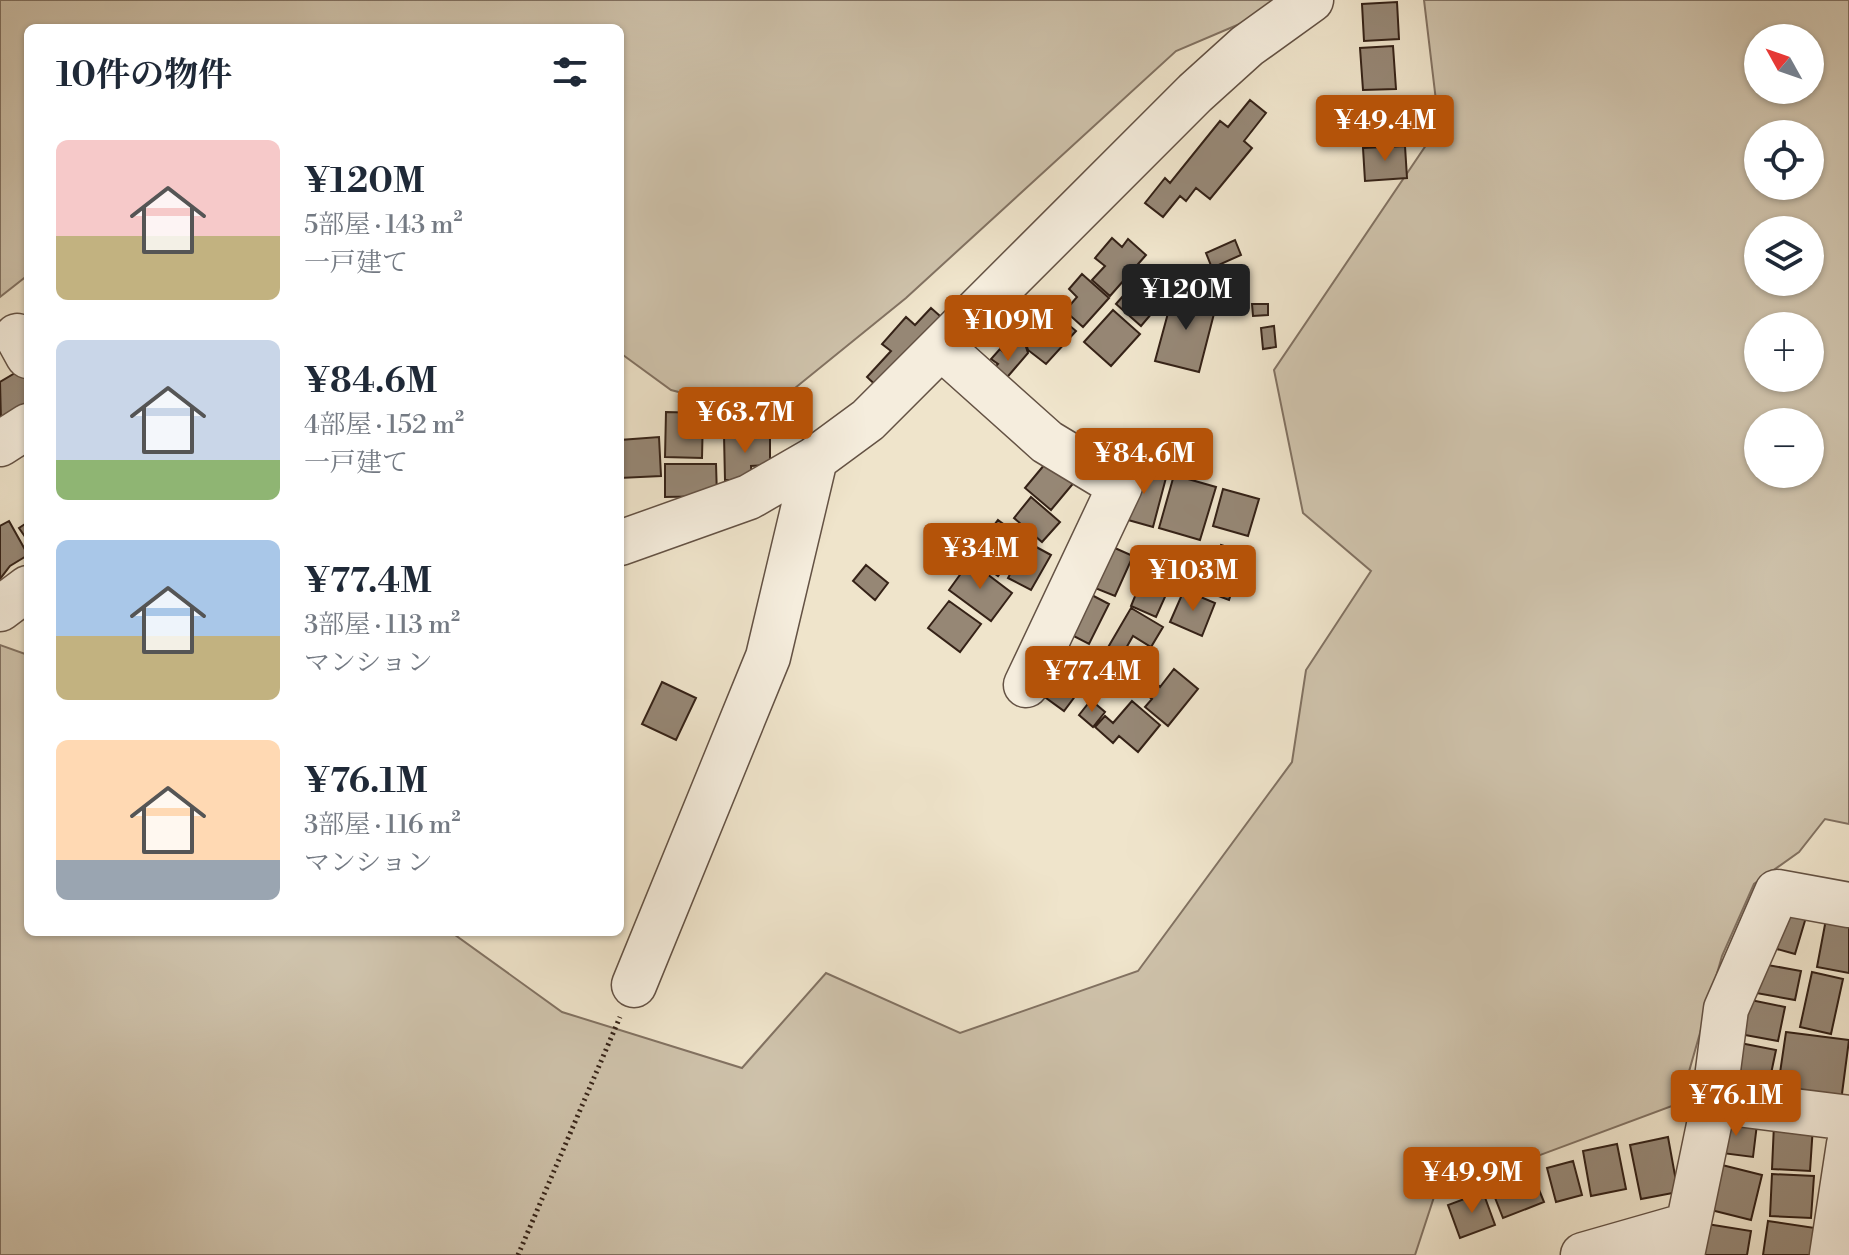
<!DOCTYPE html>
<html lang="ja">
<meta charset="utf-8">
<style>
body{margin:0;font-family:"Libre Bodoni","Noto Serif JP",serif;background:#f2f2f3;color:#1f2937;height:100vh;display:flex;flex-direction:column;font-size:30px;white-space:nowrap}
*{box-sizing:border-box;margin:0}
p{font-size:26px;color:#747a83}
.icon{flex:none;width:44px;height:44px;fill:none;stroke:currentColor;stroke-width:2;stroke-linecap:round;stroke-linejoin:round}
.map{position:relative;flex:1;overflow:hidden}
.sheet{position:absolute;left:24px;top:24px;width:600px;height:912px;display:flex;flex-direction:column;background:#fff;border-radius:12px;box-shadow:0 2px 6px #0004}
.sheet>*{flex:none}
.needle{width:52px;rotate:310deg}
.tools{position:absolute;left:1744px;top:24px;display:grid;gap:16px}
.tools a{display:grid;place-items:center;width:80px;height:80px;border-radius:50%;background:#fff;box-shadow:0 2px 6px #0004;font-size:40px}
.price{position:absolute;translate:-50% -68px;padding:0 18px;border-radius:8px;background:#b45309;color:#fff;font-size:26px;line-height:52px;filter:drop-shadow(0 2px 4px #0008)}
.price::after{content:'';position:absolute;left:50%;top:48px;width:24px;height:18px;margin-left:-12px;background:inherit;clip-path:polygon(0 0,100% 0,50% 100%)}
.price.active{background:#222;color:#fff}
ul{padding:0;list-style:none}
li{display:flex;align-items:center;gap:24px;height:200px;padding:0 32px}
li span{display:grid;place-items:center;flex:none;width:224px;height:160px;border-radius:12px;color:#555}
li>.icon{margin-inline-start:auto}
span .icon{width:96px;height:96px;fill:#fffc;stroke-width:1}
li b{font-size:34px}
h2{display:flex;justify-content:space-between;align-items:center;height:96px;padding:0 32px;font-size:34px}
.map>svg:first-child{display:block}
.green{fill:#cfc3ac;stroke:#827262;stroke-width:2;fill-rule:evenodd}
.building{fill:#968775;stroke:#352217;stroke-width:2}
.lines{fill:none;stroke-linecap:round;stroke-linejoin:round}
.minor-casing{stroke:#645244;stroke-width:47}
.path{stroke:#352217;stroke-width:5;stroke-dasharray:2 4;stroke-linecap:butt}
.minor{stroke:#f5eddd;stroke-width:44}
</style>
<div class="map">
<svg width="1849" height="1255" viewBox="0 0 1849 1255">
<rect width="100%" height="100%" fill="#efe4cb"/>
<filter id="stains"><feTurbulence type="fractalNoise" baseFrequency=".0025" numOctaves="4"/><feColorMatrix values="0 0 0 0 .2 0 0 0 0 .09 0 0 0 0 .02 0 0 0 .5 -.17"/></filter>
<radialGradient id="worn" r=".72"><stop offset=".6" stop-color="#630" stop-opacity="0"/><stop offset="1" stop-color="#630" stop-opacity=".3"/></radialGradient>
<path class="green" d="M0 0H1280L1249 20 1176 51 906 298 763 414 671 390 623 355 620 330V28H28V275L0 297Z
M1424 0H1849V824L1825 819 1799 852 1754 884 1722 956 1680 1103 1435 1194 1415 1255H0V645L28 655V932H436L455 935 562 1012 742 1068 826 973 960 1033 1138 971 1292 762 1306 670 1371 571 1303 513 1274 370 1439 126ZM1758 38H1810V90H1758ZM1758 134H1810V186H1758ZM1758 230H1810V282H1758ZM1758 326H1810V378H1758ZM1758 422H1810V474H1758Z"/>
<path class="building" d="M1397 2 1399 39 1364 41 1362 4Z
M1393 46 1396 89 1363 90 1360 48Z
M1400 97 1402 133 1364 136 1362 100Z
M1250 100 1266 113 1244 141 1252 148 1210 199 1196 188 1186 201 1180 196 1163 217 1145 203 1165 178 1170 183 1220 121 1228 127Z
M1405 146 1407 178 1365 181 1363 148Z
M1112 238 1122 247 1128 239 1146 255 1110 296 1092 280 1105 266 1095 258Z
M1235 240 1241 255 1212 268 1206 253Z
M1144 272 1169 293 1141 326 1116 304Z
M1082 274 1109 298 1083 327 1065 311 1077 297 1069 289Z
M1174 291 1217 302 1199 372 1155 361Z
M1252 304H1268V315L1253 316Z
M931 308 948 323 884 393 867 377 891 351 882 344 906 317 915 325Z
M1113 310 1140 334 1111 366 1084 342Z
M1058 316 1076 331 1046 364 1028 350 1023 334 1035 320 1046 329Z
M1274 326 1276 347 1263 349 1261 328Z
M1023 338 1028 353 997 389 991 371 998 364 991 359 1000 349 1008 356Z
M20 370 28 383V403L1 421 0 382Z
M666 412 703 413 702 458 665 457Z
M770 434V465L751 466 752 480H725L724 435Z
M659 437 661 476 620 478V440Z
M1050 458 1076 480 1051 510 1025 488Z
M665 464H716L717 496 665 497Z
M1135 466 1167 474 1153 527 1121 518Z
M1174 475 1216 487 1200 540 1159 528Z
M1223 489 1259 499 1248 536 1213 526Z
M1031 497 1060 522 1042 542 1014 518Z
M998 520 1025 540 998 576 971 556Z
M9 521 28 555 10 566 0 579V526Z
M28 522V541L19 528Z
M1027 542 1051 555 1031 590 1008 578Z
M1108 545 1133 556 1115 596 1090 586Z
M1221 545 1245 553 1229 600 1205 591Z
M970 561 1012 593 991 621 949 590Z
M866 565 888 583 875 600 853 581Z
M1147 567 1173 579 1156 617 1131 606Z
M1184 590 1215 603 1202 636 1170 622Z
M1084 591 1109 604 1089 644 1064 631Z
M949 601 981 624 960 652 928 628Z
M1131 608 1163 627 1151 647 1133 636 1117 664 1103 656Z
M1048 663 1082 687 1064 711 1031 687Z
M1174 669 1198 689 1168 726 1145 707 1152 699 1144 693 1154 681 1160 687Z
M662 682 696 698 676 740 642 724Z
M1091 700 1105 712 1093 727 1079 715Z
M1132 701 1160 725 1138 752 1119 736 1113 743 1095 727 1105 716 1113 723Z
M1778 906 1807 914 1795 954 1766 946Z
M1827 914 1849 919V973L1817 967Z
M1751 962 1801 971 1795 1000 1745 991Z
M1812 972 1843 979 1831 1034 1800 1027Z
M1741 998 1785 1007 1778 1041 1734 1033Z
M1786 1032 1849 1040 1840 1109 1776 1100Z
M1735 1042 1776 1050 1768 1088 1727 1080Z
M1719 1119 1757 1124 1753 1157 1714 1152Z
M1774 1124 1813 1126 1810 1171 1772 1169Z
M1668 1137 1678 1192 1641 1199 1630 1145Z
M1617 1144 1626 1189 1591 1196 1583 1151Z
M1573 1161 1582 1195 1556 1202 1547 1168Z
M1718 1164 1762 1175 1751 1220 1707 1209Z
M1531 1170 1544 1202 1503 1218 1490 1185Z
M1772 1174 1814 1176 1811 1218 1770 1216Z
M1483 1192 1495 1225 1460 1238 1448 1205Z
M1768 1221 1815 1228 1811 1255H1763Z
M1707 1224 1751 1231 1747 1255H1702Z"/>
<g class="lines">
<defs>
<path id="minor" d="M17 336 28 356
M941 347 1047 442 1120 486 1026 685
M0 444 28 426
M620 543 749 497 815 459 868 420 1195 93 1247 46 1311 0
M0 609 28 588
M634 985 768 657 815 459
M1714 1101 1849 1118
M1583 1255 1688 1225
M1682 1255 1714 1101 1726 1009 1777 892 1849 905
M1832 1255 1849 1144"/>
</defs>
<use href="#minor" class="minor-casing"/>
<path class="path" d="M518 1255 620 1017"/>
<use href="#minor" class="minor"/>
</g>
<rect width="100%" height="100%" filter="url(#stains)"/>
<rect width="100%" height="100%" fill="url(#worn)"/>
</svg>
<div class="tools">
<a><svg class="needle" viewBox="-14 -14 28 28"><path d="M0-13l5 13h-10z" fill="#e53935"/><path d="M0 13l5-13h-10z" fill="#747a83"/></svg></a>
<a><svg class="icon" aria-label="locate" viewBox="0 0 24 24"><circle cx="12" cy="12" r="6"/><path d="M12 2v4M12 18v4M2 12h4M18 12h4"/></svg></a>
<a><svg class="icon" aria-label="layers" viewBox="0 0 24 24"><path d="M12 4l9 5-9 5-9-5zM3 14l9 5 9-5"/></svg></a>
<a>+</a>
<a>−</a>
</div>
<b class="price" style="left:1385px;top:163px">¥49.4M</b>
<b class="price active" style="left:1186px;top:332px">¥120M</b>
<b class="price" style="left:1008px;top:363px">¥109M</b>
<b class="price" style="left:745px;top:455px">¥63.7M</b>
<b class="price" style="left:1144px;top:496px">¥84.6M</b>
<b class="price" style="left:980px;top:591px">¥34M</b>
<b class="price" style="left:1193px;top:613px">¥103M</b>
<b class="price" style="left:1092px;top:714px">¥77.4M</b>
<b class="price" style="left:1736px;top:1138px">¥76.1M</b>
<b class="price" style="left:1472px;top:1215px">¥49.9M</b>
<section class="sheet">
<h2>10件の物件<svg class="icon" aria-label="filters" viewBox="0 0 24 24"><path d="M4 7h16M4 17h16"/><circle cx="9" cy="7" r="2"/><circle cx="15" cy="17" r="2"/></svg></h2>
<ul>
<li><span style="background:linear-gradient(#f6c9c9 60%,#c2b280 0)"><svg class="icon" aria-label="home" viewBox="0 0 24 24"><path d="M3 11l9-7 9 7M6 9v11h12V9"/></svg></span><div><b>¥120M</b><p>5部屋 · 143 m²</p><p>一戸建て</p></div></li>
<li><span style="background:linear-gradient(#c9d6e8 75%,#8fb573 0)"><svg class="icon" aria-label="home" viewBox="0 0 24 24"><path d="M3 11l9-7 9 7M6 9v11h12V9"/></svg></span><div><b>¥84.6M</b><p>4部屋 · 152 m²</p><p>一戸建て</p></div></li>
<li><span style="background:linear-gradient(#a9c7e8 60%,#c2b280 0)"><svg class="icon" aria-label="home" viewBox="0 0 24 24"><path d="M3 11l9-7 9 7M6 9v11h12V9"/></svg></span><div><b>¥77.4M</b><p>3部屋 · 113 m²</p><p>マンション</p></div></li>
<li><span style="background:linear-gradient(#ffd9b3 75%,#9aa5b1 0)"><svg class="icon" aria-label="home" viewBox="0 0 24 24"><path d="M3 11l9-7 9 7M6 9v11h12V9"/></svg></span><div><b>¥76.1M</b><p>3部屋 · 116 m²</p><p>マンション</p></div></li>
</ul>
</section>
</div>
